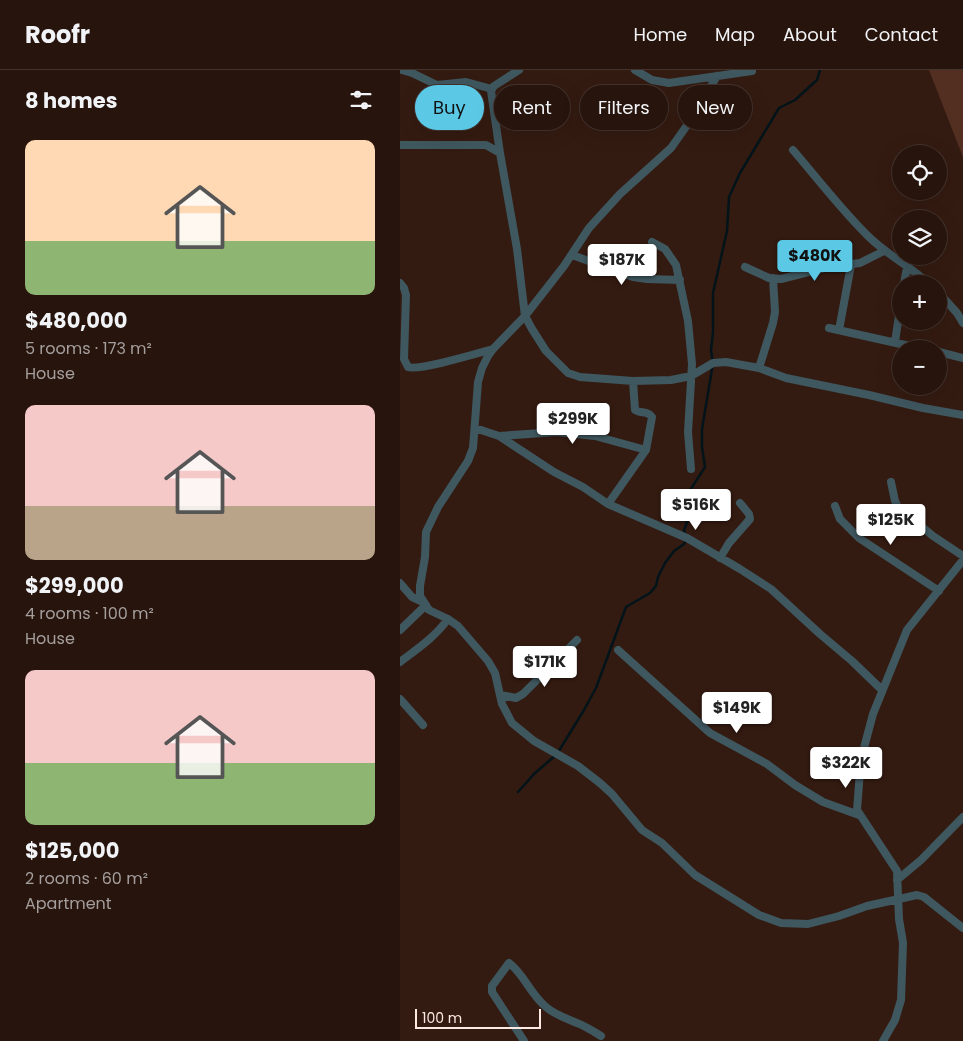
<!DOCTYPE html>
<meta charset="utf-8">
<style>
body{margin:0;font-family:Poppins,sans-serif;background:#33211b;color:#f1f3f6;height:100vh;display:flex;flex-direction:column;font-size:19px;white-space:nowrap}
*{box-sizing:border-box;margin:0}
p{font-size:16px;color:#a49e9d}
.icon{flex:none;width:28px;height:28px;fill:none;stroke:currentColor;stroke-width:2;stroke-linecap:round;stroke-linejoin:round}
.map{position:relative;flex:1;overflow:hidden}
.sheet{display:flex;flex-direction:column;background:#27140d;width:400px}
.sheet>*{flex:none}
.top-card{position:absolute;left:15px;top:15px;width:472px;height:45px;display:flex;gap:10px}
.tools{position:absolute;left:492px;top:75px;display:grid;gap:10px}
.tools a{display:grid;place-items:center;width:55px;height:55px;border-radius:50%;background:#27140d;box-shadow:0 5px 20px #0002,0 0 0 1px #43332e;font-size:25px}
.scale{position:absolute;left:15px;bottom:12px;width:126px;box-sizing:border-box;padding-left:5px;border:2px solid #fbe9e2;border-top:0;font-size:14px;line-height:18px;white-space:nowrap;color:#fbe9e2;-webkit-text-stroke:4px #341b11;paint-order:stroke}
.price{position:absolute;translate:-50% -42px;padding:0 11px;border-radius:5px;background:#fff;color:#222;font-size:16px;line-height:32px;filter:drop-shadow(0 1px 2px #0008)}
.price::after{content:'';position:absolute;left:50%;top:30px;width:15px;height:11px;margin-left:-8px;background:inherit;clip-path:polygon(0 0,100% 0,50% 100%)}
.price.selected{background:#5bc8e6;color:#111}
ul{padding:0;list-style:none}
li{display:grid;align-content:center;gap:10px;height:265px;padding:0 25px}
li span{display:grid;place-items:center;height:155px;border-radius:10px;color:#555}
li>.icon{margin-inline-start:auto}
span .icon{width:90px;height:90px;fill:#fffc;stroke-width:1}
li b{font-size:21px}
h2{display:flex;justify-content:space-between;align-items:center;height:60px;padding:0 25px;font-size:21px}
.pill{padding:0 18px;border-radius:22px;background:#27140d;box-shadow:0 5px 20px #0002,0 0 0 1px #43332e;font-size:18px;line-height:45px}
.pill.selected{background:#5bc8e6;color:#111}
header{display:flex;align-items:center;gap:30px;box-sizing:border-box;height:70px;padding:0 25px;background:#27140d;border-bottom:1px solid #43332e}
header strong{font-size:24px}
nav{display:flex;gap:28px;margin-inline-start:auto;font-size:18px}
main{display:flex;flex:1;min-height:0}
.map>svg:first-child{display:block}
.green{fill:#532f21}
.lines{fill:none;stroke-linecap:round;stroke-linejoin:round}
.stream{stroke:#021419;stroke-width:2.5}
.minor{stroke:#3f575f;stroke-width:8}
</style>
<header>
<strong>Roofr</strong>
<nav><a>Home</a><a>Map</a><a>About</a><a>Contact</a></nav>
</header>
<main>
<section class="sheet">
<h2>8 homes<svg class="icon" aria-label="filters" viewBox="0 0 24 24"><path d="M4 7h16M4 17h16"/><circle cx="9" cy="7" r="2"/><circle cx="15" cy="17" r="2"/></svg></h2>
<ul>
<li><span style="background:linear-gradient(#ffd9b3 65%,#8fb573 0)"><svg class="icon" aria-label="home" viewBox="0 0 24 24"><path d="M3 11l9-7 9 7M6 9v11h12V9"/></svg></span><div><b>$480,000</b><p>5 rooms · 173 m²</p><p>House</p></div></li>
<li><span style="background:linear-gradient(#f6c9c9 65%,#b9a48a 0)"><svg class="icon" aria-label="home" viewBox="0 0 24 24"><path d="M3 11l9-7 9 7M6 9v11h12V9"/></svg></span><div><b>$299,000</b><p>4 rooms · 100 m²</p><p>House</p></div></li>
<li><span style="background:linear-gradient(#f6c9c9 60%,#8fb573 0)"><svg class="icon" aria-label="home" viewBox="0 0 24 24"><path d="M3 11l9-7 9 7M6 9v11h12V9"/></svg></span><div><b>$125,000</b><p>2 rooms · 60 m²</p><p>Apartment</p></div></li>
</ul>
</section>
<div class="map">
<svg width="563" height="971" viewBox="0 0 563 971">
<rect width="100%" height="100%" fill="#341b11"/>
<path class="green" d="M529 0H563V87Z"/>
<g class="lines">
<path class="stream" d="M286 465 284 461 290 442 286 434 287 425 305 397 302 377V359L313 293 311 280 313 262V223L327 161 329 127 340 103 379 38 395 30 417 10 420 0
M118 722 134 704 157 684 184 640 196 618 226 537 250 523 256 516 258 507 265 493 274 481 284 474 286 470"/>
<path class="minor" d="M2 0 12 3 37 15 66 12 92 19
M119 0 94 16 91 21 100 83 117 179 125 246 132 259 146 281 168 303 180 307 233 311 271 310 291 306 313 293 326 292 359 298 386 308 469 325 523 338 563 345
M235 0 252 10 269 13 352 1
M317 6 290 51 271 78 220 124 189 158 164 196 125 246 93 279 88 286 82 298 78 312 73 378 68 391 38 437 26 462 25 487 20 516V526L29 540 48 549 58 556 88 591 95 603 102 634 112 653 134 671 178 696 200 713 212 724 242 760 262 773 295 805 359 845 381 853 408 854 439 846 467 836 517 825 524 827 563 858
M0 75H86L100 83
M393 80C417 108 440 138 466 164 485 184 509 195 529 214
M252 172 265 179 276 195 288 251 292 294 288 362 291 399
M172 185 233 207 247 209 280 210
M345 197 369 208 381 209 428 197 460 193 484 181
M0 213 4 218 6 225 4 289 8 297C19 301 78 283 93 279
M504 214 507 197
M539 223 557 243 563 253
M429 258 523 279
M439 260 451 195
M495 272 501 232
M539 282 563 288
M359 298 373 253 375 242 373 208
M75 358 99 366 154 402 183 417 208 434 287 468 340 499 371 519 420 564 452 591 482 620
M99 366 157 362 195 366 246 380
M491 412 495 431 498 437 533 466 563 486
M208 434 246 380 252 347C248 340 240 344 235 340L233 311
M435 436 440 449 459 468 539 521
M320 488 329 473 350 449 349 444 340 433
M0 513 12 527 23 532
M0 560 26 535
M218 580 310 663 367 694 395 715 423 732 459 745
M0 592C17 579 35 567 48 549
M101 625 116 628 123 624 177 570
M0 629 23 655
M497 810 521 790 563 747
M124 971 92 922V916L109 893C124 904 130 924 146 937 155 945 166 948 177 953 185 956 193 961 201 966
M483 971 495 950 501 930 503 873 499 849 497 801 457 740 461 689 473 644 507 560 563 490"/>
</g>
</svg>
<div class="tools">
<a><svg class="icon" aria-label="locate" viewBox="0 0 24 24"><circle cx="12" cy="12" r="6"/><path d="M12 2v4M12 18v4M2 12h4M18 12h4"/></svg></a>
<a><svg class="icon" aria-label="layers" viewBox="0 0 24 24"><path d="M12 4l9 5-9 5-9-5zM3 14l9 5 9-5"/></svg></a>
<a>+</a>
<a>−</a>
</div>
<div class="scale">100 m</div>
<b class="price selected" style="left:415px;top:212px">$480K</b>
<b class="price" style="left:222px;top:216px">$187K</b>
<b class="price" style="left:173px;top:375px">$299K</b>
<b class="price" style="left:296px;top:461px">$516K</b>
<b class="price" style="left:491px;top:476px">$125K</b>
<b class="price" style="left:145px;top:618px">$171K</b>
<b class="price" style="left:337px;top:664px">$149K</b>
<b class="price" style="left:446px;top:719px">$322K</b>
<div class="top-card">
<a class="pill selected">Buy</a>
<a class="pill">Rent</a>
<a class="pill">Filters</a>
<a class="pill">New</a>
</div>
</div>
</main>
